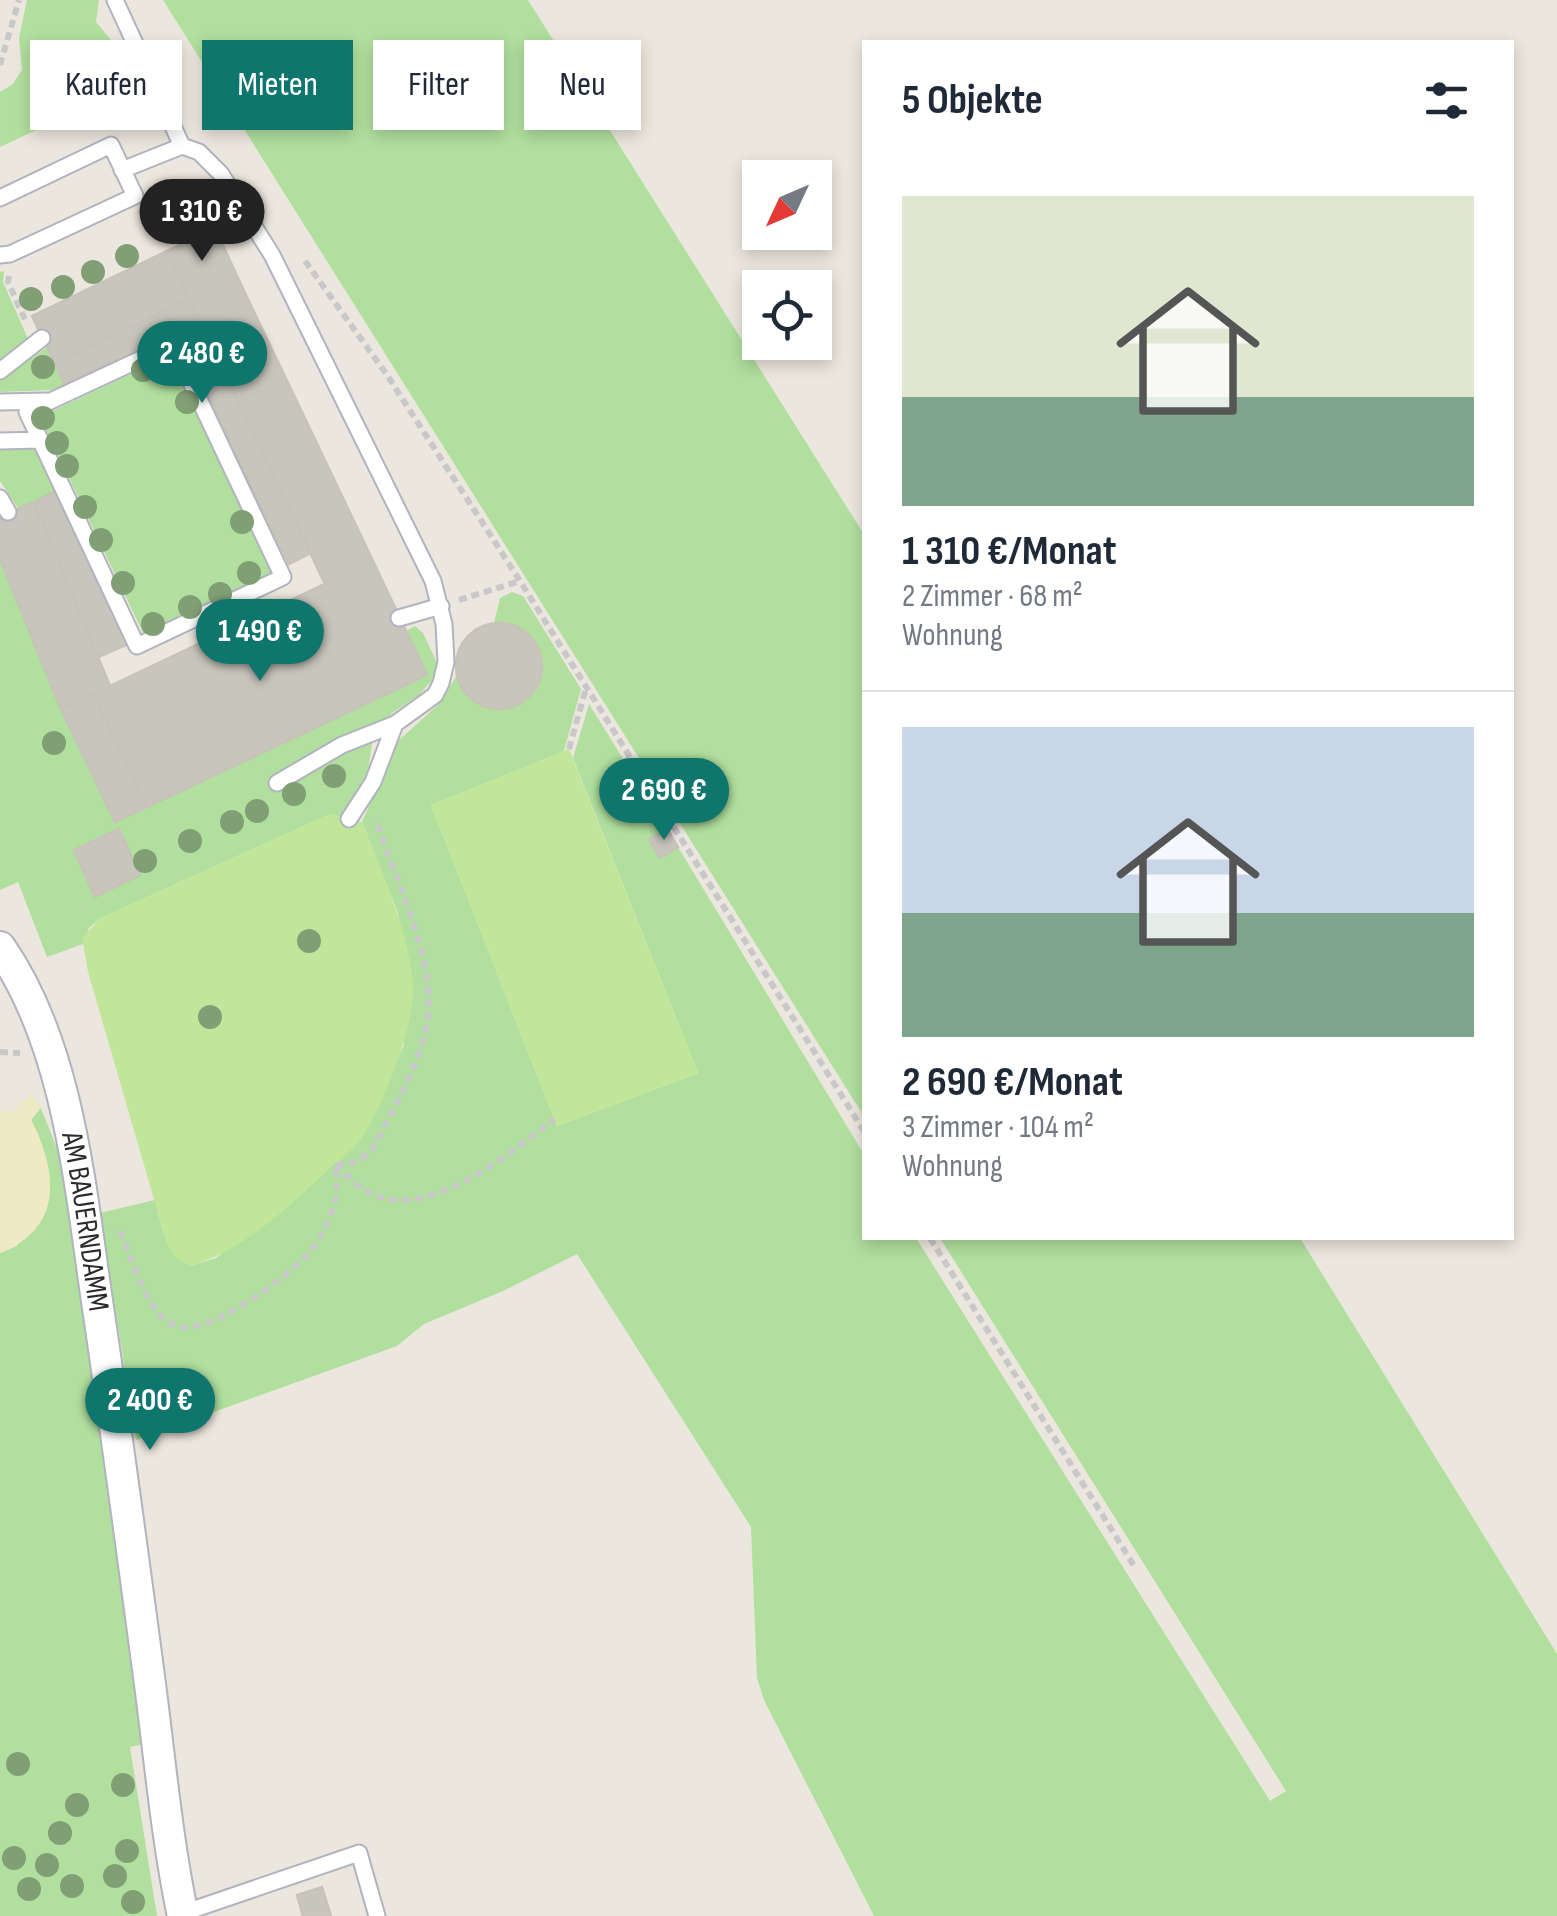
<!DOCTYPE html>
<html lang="de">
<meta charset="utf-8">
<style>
body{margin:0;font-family:"Sofia Sans Condensed",sans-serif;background:#f2f2f3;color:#1f2937;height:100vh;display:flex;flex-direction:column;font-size:38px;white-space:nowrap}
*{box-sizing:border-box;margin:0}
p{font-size:32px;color:#747a83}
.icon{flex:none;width:55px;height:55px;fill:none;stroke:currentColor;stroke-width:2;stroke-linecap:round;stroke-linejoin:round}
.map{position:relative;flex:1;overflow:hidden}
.details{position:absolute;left:862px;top:40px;width:652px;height:1200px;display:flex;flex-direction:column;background:#fff;border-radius:0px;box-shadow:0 5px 15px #0003}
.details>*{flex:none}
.banner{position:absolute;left:30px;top:40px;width:682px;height:90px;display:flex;gap:20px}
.needle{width:65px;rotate:226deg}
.controls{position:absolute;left:742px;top:160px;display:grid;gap:20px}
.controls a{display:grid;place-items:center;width:90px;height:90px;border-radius:0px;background:#fff;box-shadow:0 5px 15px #0003;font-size:50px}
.price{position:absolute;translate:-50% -85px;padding:0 22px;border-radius:35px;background:#0f766e;color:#fff;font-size:32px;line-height:65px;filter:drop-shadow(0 2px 5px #0008)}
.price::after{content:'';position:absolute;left:50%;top:60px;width:30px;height:22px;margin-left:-15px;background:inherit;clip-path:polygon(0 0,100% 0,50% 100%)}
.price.on{background:#222;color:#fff}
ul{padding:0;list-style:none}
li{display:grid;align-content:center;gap:20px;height:530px;padding:0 40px}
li+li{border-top:2px solid #e0e1e3}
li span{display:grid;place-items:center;height:310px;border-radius:0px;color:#555}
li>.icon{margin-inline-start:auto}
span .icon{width:180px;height:180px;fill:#fffc;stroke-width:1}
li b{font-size:42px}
h2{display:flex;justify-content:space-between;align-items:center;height:120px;padding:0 40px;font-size:42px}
.tag{padding:0 35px;border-radius:0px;background:#fff;box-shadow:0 5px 15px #0003;font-size:35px;line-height:90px}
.tag.on{background:#0f766e;color:#fff}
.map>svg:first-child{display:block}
.green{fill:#b0df9e}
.sand{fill:#efeac3}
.pitch{fill:#c1e69a}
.building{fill:#c8c5bc;stroke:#c7c3b8;stroke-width:2.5}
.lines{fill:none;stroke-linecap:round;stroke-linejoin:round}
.lane-casing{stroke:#b1b3be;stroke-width:19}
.street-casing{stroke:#b1b3be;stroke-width:34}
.path{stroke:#c8c8c8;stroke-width:6;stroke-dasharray:8 5;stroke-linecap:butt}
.lane{stroke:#fff;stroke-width:15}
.street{stroke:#fff;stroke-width:30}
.tree{fill:#819f75}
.labels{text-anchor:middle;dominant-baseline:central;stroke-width:8;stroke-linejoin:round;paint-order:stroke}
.street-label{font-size:30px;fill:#2b2b2b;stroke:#fff}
</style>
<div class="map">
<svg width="1557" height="1916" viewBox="0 0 1557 1916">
<rect width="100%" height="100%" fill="#ece7de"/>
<path class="green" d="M27 0H99L96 22 111 40 105 49 108 66 92 68 84 53 33 77 54 122 0 147V92L13 84 22 70 19 38Z
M163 0H528L865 536V1118Z
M4 271 3 282 28 339 0 359V272Z
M47 347 65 385 52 390 0 392V381Z
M171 355 274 574 144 635 40 417Z
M35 448 56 491 18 508 0 481V450Z
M0 559 61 709 116 822 426 675 406 631 415 626 423 633 438 665 432 680 419 695 392 713 372 743 368 772 340 817 330 814 101 918 89 928 83 944 47 957 18 882 0 890Z
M512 592 523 596 581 689 564 751 431 805 557 1126 698 1073 573 758 589 704 667 829 649 840 659 857 678 847 865 1156V1238H916L1270 1801 1286 1791 940 1238H1300L1557 1654V1916H874L764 1700 757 1678 751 1527 577 1254 503 1291 424 1324 397 1346 136 1440 100 1213 155 1200C162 1226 165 1253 190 1266L216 1258 359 1141 404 1045 398 913 362 822 398 741 439 704 457 675C484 742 568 693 534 642 525 628 511 623 494 623L500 598Z
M41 1108 57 1149 66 1196 143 1744 130 1747 157 1916H0V1253L17 1246 39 1136 31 1120Z"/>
<path class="sand" d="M31 1094 41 1107 31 1120C58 1172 64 1228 0 1253V1111L12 1112Z"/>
<path class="pitch" d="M569 749 698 1073 557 1126 431 805Z
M330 814 362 822C382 874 407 926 413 982 417 1022 383 1107 360 1140 353 1150 341 1158 332 1166 291 1205 245 1250 190 1266L177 1259 167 1244 88 972 82 938 101 918Z"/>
<path class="building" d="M85 53 106 97 54 122 33 77Z
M215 228 237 276 189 299 167 251Z
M167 251 189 299 55 363 32 316Z
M237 276 373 561 325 584 189 299Z
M189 299 311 553 289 564 177 331 65 385 55 363Z
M56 491 128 644 98 657 34 502Z
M34 502 110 686 61 709 0 559V516Z
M373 561 427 675 147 807 93 694Z
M456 666a43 43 0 1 1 86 0a43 43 0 1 1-86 0Z
M93 694 147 807 115 822 61 709Z
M119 829 140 875 95 897 74 850Z
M667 829 678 847 660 858 649 840Z
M322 1887 331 1916H303L297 1895Z"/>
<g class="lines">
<defs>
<path id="lane" d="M115 0 182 146
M122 170 182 146 199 152 221 174 272 255 433 581 444 624 446 662 441 683 435 695 395 724 373 782 349 819
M0 198 111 145 135 196 10 254 0 255
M173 344 283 577 137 646 27 412Z
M0 371 42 338
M0 402 46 401
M0 441 41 440
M0 498 8 512
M399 618 441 606
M277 783 342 745 395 724
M183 1913 359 1853 377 1916"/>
<g id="street">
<path id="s1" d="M0 947C68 1045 80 1185 97 1301 116 1429 133 1556 150 1684 160 1761 167 1840 183 1916"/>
</g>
</defs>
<use href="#lane" class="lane-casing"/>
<use href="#street" class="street-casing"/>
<path class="path" d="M0 65 19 0
M305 261 387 375 520 581 865 1133
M9 276 8 282 27 324
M459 600 520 581
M569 749 586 688
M0 1052 20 1053
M336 1165C353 1165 361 1161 373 1148 393 1110 417 1070 426 1028 440 963 394 880 376 819
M120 1231C130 1254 145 1305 166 1320 170 1323 174 1326 179 1327 213 1334 298 1271 315 1245 332 1220 341 1193 335 1165 346 1175 358 1187 372 1194 427 1221 513 1152 554 1119
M930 1238 1136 1569"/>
<use href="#lane" class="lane"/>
<use href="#street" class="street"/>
</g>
<g class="tree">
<circle cx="127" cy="256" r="12"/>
<circle cx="93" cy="272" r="12"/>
<circle cx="63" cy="287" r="12"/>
<circle cx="31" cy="299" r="12"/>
<circle cx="43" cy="367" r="12"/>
<circle cx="143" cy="370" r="12"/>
<circle cx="170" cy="371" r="12"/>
<circle cx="187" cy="402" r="12"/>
<circle cx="43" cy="418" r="12"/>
<circle cx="57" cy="443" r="12"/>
<circle cx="67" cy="466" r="12"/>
<circle cx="85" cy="507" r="12"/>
<circle cx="242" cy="522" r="12"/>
<circle cx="101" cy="540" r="12"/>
<circle cx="249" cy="573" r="12"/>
<circle cx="123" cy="583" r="12"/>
<circle cx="220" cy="594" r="12"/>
<circle cx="190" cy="607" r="12"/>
<circle cx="153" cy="624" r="12"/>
<circle cx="54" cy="743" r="12"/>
<circle cx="334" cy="776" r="12"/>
<circle cx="294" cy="794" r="12"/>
<circle cx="257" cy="811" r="12"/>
<circle cx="232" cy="822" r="12"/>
<circle cx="190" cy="841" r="12"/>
<circle cx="145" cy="861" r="12"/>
<circle cx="309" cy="941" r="12"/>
<circle cx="210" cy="1017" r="12"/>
<circle cx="18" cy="1764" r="12"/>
<circle cx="123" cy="1785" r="12"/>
<circle cx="77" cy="1805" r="12"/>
<circle cx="60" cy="1833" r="12"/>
<circle cx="127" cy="1851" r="12"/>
<circle cx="14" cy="1858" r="12"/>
<circle cx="47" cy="1865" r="12"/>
<circle cx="115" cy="1876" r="12"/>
<circle cx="72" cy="1886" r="12"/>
<circle cx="29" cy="1889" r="12"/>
<circle cx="133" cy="1902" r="12"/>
</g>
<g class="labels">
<g class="street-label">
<text stroke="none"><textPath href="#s1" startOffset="290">AM BAUERNDAMM</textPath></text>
</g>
</g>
</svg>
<div class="controls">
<a><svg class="needle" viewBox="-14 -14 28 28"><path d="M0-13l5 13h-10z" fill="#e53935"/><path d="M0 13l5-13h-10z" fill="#747a83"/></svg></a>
<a><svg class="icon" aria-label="locate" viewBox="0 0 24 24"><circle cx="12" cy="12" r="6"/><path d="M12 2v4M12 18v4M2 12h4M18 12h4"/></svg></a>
</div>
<b class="price on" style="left:202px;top:264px">1 310 €</b>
<b class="price" style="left:202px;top:406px">2 480 €</b>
<b class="price" style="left:260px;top:684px">1 490 €</b>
<b class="price" style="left:664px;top:843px">2 690 €</b>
<b class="price" style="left:150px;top:1453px">2 400 €</b>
<div class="banner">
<a class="tag">Kaufen</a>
<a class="tag on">Mieten</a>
<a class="tag">Filter</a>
<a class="tag">Neu</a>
</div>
<section class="details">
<h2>5 Objekte<svg class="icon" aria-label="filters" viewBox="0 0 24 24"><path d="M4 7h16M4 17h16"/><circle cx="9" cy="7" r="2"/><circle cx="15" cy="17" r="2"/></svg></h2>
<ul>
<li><span style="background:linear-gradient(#dfe7d0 65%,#7fa58c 0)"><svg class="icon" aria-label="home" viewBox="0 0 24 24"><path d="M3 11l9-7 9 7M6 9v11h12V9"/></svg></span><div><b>1 310 €/Monat</b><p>2 Zimmer · 68 m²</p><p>Wohnung</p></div></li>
<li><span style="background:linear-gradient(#c9d6e8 60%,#7fa58c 0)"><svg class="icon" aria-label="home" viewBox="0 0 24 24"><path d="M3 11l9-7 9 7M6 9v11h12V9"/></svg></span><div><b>2 690 €/Monat</b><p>3 Zimmer · 104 m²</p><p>Wohnung</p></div></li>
</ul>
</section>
</div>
